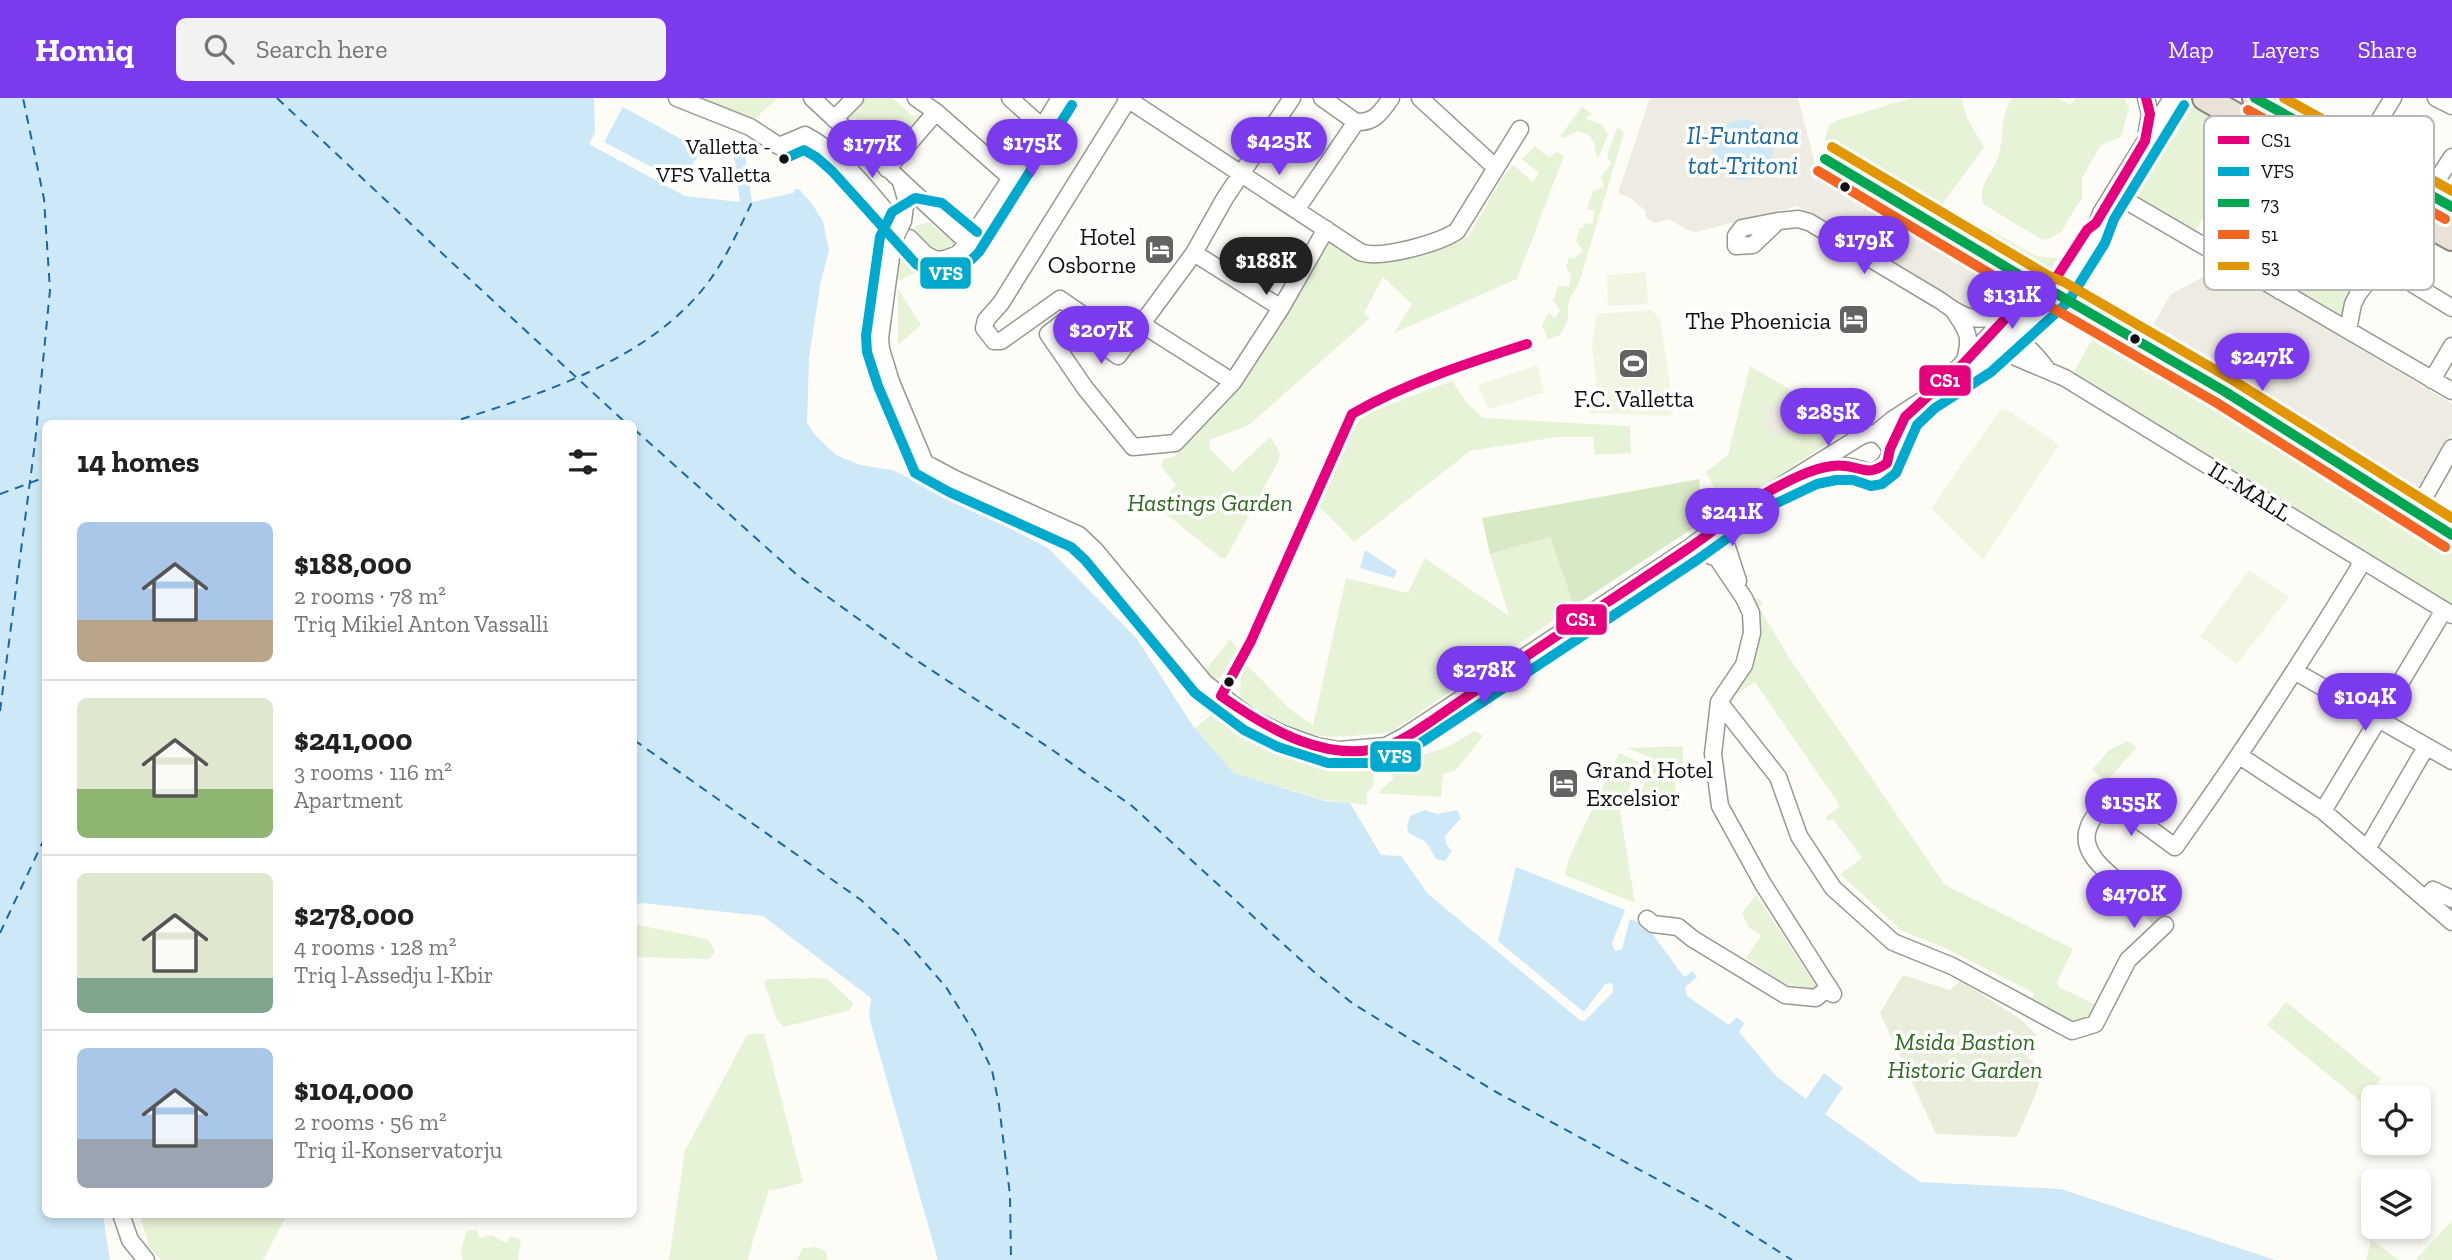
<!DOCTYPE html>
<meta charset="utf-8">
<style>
body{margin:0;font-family:"Zilla Slab",serif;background:#f2f2f2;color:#202124;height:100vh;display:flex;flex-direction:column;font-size:26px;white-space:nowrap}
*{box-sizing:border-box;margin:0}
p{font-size:23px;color:#757577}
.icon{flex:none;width:38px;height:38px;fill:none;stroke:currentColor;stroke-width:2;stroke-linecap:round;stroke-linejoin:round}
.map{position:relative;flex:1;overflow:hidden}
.drawer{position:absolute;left:42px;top:322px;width:595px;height:798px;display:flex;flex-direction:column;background:#fff;border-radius:10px;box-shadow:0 4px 10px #0003}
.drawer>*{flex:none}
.controls{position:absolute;left:2361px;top:987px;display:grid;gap:14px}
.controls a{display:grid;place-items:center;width:70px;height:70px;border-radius:10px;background:#fff;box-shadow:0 4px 10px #0003;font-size:35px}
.price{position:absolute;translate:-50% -60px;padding:0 16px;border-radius:24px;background:#7c3aed;color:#fff;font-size:23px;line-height:46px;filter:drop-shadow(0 2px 4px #0008)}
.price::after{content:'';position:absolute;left:50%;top:42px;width:21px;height:16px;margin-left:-10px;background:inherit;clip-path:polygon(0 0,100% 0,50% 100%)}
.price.selected{background:#222;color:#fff}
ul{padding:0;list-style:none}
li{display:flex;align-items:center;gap:21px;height:175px;padding:0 35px}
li+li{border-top:2px solid #e0e0e0}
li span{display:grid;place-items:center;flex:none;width:196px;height:140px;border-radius:10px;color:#555}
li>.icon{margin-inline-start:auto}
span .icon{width:84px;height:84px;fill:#fffc;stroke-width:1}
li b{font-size:30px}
h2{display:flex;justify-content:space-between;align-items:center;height:84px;padding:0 35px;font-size:30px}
header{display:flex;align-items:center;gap:42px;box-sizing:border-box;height:98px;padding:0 35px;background:#7c3aed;color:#fff}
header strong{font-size:33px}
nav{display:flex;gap:38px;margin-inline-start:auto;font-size:24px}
.search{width:490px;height:63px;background:#f2f2f2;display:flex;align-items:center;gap:18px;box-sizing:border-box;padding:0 24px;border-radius:10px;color:#757577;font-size:26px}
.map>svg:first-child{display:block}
.green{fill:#e7f3d7}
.forest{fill:#d8eac5}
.cemetery{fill:#e9eedb}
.pitch{fill:#f0f6e1}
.plaza{fill:#edebe2}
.water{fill:#cde8f7}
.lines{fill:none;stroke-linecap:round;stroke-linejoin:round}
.ferry{stroke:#1768a6;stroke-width:2;stroke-dasharray:9 7;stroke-linecap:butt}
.minor-tunnel{stroke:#dad9d4;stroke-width:16;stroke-dasharray:16 8;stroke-linecap:butt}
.minor-casing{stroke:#979795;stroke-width:19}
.highway-casing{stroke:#858482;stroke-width:28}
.minor{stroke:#fffffe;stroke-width:16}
.highway{stroke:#eae1d8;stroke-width:24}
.minor-bridge-casing{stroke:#979795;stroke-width:19;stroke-linecap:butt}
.minor-bridge{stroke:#fffffe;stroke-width:16}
.bus-1-casing{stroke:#fff;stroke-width:16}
.bus-2-casing{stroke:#fff;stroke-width:16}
.bus-3-casing{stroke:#fff;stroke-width:16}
.bus-4-casing{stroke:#fff;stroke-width:16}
.bus-5-casing{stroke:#fff;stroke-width:16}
.bus-1{stroke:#e5007d;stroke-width:10}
.bus-2{stroke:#00a9ce;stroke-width:10}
.bus-3{stroke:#00a651;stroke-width:10}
.bus-4{stroke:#f26522;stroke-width:10}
.bus-5{stroke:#e09702;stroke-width:10}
.bus-dot{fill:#111;stroke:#fff;stroke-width:2.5}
.labels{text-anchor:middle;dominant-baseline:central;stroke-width:7;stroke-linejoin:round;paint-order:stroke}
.bus-label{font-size:22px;fill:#111;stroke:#fff;text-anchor:end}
.poi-label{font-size:24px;fill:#111;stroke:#fff;text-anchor:end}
.street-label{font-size:24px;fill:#111;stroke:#fff}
.park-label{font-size:24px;font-style:italic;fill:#2f6b1f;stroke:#fff}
.water-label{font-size:26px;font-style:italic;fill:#1768a6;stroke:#fff}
.key{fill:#fff;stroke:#b8b8b8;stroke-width:2}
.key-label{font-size:19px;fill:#111}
.line-badge{stroke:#fff;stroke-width:2.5}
.badge-label{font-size:19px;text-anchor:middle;font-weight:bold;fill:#fff}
</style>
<header>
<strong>Homiq</strong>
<div class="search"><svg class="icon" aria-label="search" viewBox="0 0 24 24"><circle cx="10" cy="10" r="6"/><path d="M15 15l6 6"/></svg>Search here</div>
<nav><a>Map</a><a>Layers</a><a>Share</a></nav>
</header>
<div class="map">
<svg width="2452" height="1162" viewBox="0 0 2452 1162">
<rect width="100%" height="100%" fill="#fdfcf7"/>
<path class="green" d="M702 0H778L752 23Z
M859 0H893L912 18 921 16 922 17 921 27 887 63 883 58 885 49 856 20 845 22 841 19Z
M1912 0H1961L1967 20 1984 49 1934 118 1866 73 1847 68 1830 56 1825 41 1829 27 1838 22Z
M2012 0H2057L2071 7 2075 0H2124L2129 10 2121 39 2101 47 2082 80V100L2071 117 2062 133 2051 140 2042 142 1983 106C1978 85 1992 78 1998 59 2005 39 1999 19 2012 0Z
M2194 6 2207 10 2254 35 2195 133 2126 94 2171 21 2181 10Z
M1582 9 1593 17H1589L1586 20 1602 27 1608 36 1598 61 1595 52V46L1589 37 1578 33 1563 40 1560 38Z
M1618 28 1624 35 1579 185 1571 198 1568 207V222L1560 237 1548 241 1542 228 1548 215 1555 220 1560 212 1553 202 1558 188 1569 189 1571 176 1566 169 1569 159 1573 161 1583 153 1576 142 1580 130H1584L1583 126 1593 125 1594 112 1587 111 1593 93 1604 89 1601 79 1611 66 1607 57Z
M1535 48 1549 59 1557 54 1564 58 1517 181 1394 235 1412 206 1383 179 1364 215 1370 220 1249 327 1210 342 1209 350 1233 374 1270 339 1280 355 1279 362 1226 460H1221L1156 408 1176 387 1161 368 1164 361 1175 358 1244 283 1328 138 1372 166 1468 139 1504 77 1514 67 1533 84 1539 75 1522 61Z
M2346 92 2410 131 2387 170 2341 222 2287 190Z
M929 124 955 146V151L951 154 935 152 910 134 916 128Z
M1985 129 2036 158 2057 160 2051 171 2038 175 1967 135 1970 132 1978 134Z
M904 144 929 165 928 169 898 183 900 152Z
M898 191 921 227 898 247Z
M2099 230 2452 444V508L2071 278Z
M1750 268 1832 316 1865 320 1726 413 1706 374 1728 357Z
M1452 283 1467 305 1483 320 1630 328 1631 355 1595 357 1593 339H1556L1470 353 1354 444 1316 405 1362 317Z
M1550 439 1574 508 1391 634C1331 641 1286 647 1240 599L1241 578 1246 566 1288 609 1313 628 1346 480 1408 495 1425 460 1509 518 1490 456Z
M1758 499 1763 506 1759 509 1790 561 1945 787 2073 851 2057 884 2059 889 2100 909C2075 937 2056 918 2030 904L2034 895 1943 849 1902 833 1840 776 1862 760 1833 721 1828 723 1826 719 1840 708 1755 584 1735 597 1756 510 1754 501Z
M1230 541 1238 552 1220 580 1212 581 1204 574Z
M1213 615C1228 624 1242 636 1258 644 1312 673 1384 671 1441 651 1453 647 1463 639 1475 633L1483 638 1456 672 1443 676 1441 699 1378 695 1394 680 1375 665 1373 688 1367 696V707L1324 702 1234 675 1195 630Z
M2127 643 2137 649 2106 684 2092 672 2109 652Z
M1683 648V666L1674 667 1676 702 1667 714 1662 709 1651 712 1638 702 1654 661 1627 650Z
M1619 655 1639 664 1620 713 1635 805 1565 777 1569 760Z
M1756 797 1816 888 1812 891 1785 886 1746 860 1761 837 1749 830 1742 815Z
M634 826 708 841 715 854 709 861 634 859Z
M816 880 828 881 853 905 850 912 784 929 777 922 764 884 770 881Z
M2286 904 2381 981 2362 1004 2267 927Z
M764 935 803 1084 780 1091 769 1092 747 1162H669L685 1053 747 937Z
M140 1117V1116L287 1117 263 1162H161L149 1149Z
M2452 1123V1162H2415Z
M477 1132 480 1140 492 1137 506 1145 511 1138 521 1142 518 1162H464L461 1156 466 1133Z
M2371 1142 2399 1162H2366Z
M816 1149 826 1153 827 1162H797L803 1150Z"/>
<path class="forest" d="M1700 381C1698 401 1700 403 1715 416L1574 508 1550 439 1490 456 1482 420Z"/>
<path class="cemetery" d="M1903 877 1950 892 1960 883 2019 920 2037 937 2029 943 2032 948 2024 955 2042 973 2036 995 2017 1039 1936 1036 1880 915Z"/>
<path class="pitch" d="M1646 174 1648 206 1608 208 1607 177Z
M1651 212 1660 221 1674 311 1671 318 1590 315 1589 294H1597L1592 247 1597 216Z
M1537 267 1544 295 1488 311 1478 287Z
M2001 311 2012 315 2059 347 1983 462 1931 410Z
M2249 473 2289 499 2237 566 2200 538Z"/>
<path class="plaza" d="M1650 0H1798L1816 70 1997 179 2002 184 2004 193 2002 205 1995 213 1978 218 1797 108 1696 134 1687 132 1669 121 1654 125 1646 119V113L1629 99 1618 95Z
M2223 168 2452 306V335L2412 404 2147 237 2171 196Z
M1764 321a17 17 0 1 1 34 0a17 17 0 1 1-34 0Z"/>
<path class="water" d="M0 0H594L595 35 589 46 685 98 740 104 734 58 745 56 752 104 793 95 795 91H799L812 106 823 123 829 153 821 182 809 260 807 325 817 339 836 357 860 367 892 372 942 395 1048 450 1137 541 1193 628 1234 675 1325 703 1350 705 1381 757 1401 758 1428 796 1581 923H1585L1613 894V888L1611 885 1605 886 1584 914 1498 843 1516 769 1625 812 1612 845 1615 853 1622 851 1630 821 1646 827 1684 879 1693 873 1697 879 1685 889 1687 898 1729 927 1737 919 1744 925 1739 934 1776 978 1806 1001 1824 975 1843 990 1825 1016 1920 1084 2061 1091 2275 1162H938L869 919 871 900 763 818 642 805 634 807V803L638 801 634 800V326H46V1116L103 1117 110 1162H0Z
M623 9 701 52 682 85 604 44Z
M1713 52a30 30 0 1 1 60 0a30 30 0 1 1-60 0Z
M1365 452 1397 473 1394 480 1360 470Z
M1424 712 1437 716 1457 712 1461 720 1445 738 1446 746 1452 753 1445 763 1436 761 1426 744 1409 735 1407 729 1410 718Z"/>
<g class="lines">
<path class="ferry" d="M277 0 462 174 627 326
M446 326C538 297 654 262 712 179 728 156 740 129 752 104L757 102
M634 331 796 476 910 558 1051 651 1132 708 1313 873 1352 905 1496 994 1712 1111 1792 1162
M0 396 46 379
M0 613 35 345 50 192 44 101 23 0
M634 642 861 802 904 841 946 889 975 936 992 972 999 1007 1010 1097 1011 1162
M0 835 46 737"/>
<path class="minor-tunnel" d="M2134 797 2165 827"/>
<defs>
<path id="minor" d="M677 0 750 29 779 48 805 37C839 55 860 83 884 111
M812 0 968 145
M916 0 936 14 1011 80
M1010 0 1042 29
M1126 0 1360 154C1380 162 1439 145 1457 133L1520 31
M1292 0 1225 100 1194 155 1118 258 1067 221 1048 236 1085 290 1133 349 1175 345 1233 284 1281 210 1326 131
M1322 0 1356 24
M1420 0 1495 69
M2146 0 2150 16 2147 33
M2436 0 2452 8
M834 21 855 0
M1356 24C1375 25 1381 14 1391 0
M2369 39 2393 0
M887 71 936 14
M2437 82 2452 59
M901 84 906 101 903 123
M2113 95 2452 293
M1296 112 1356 24
M1778 123 1798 121 1809 124 1941 203C1971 226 1983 225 2016 209
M1778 123 1753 147 1736 148V138L1742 130Z
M909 140 925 156 936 162 945 161 958 156 968 145 1011 80 1060 0
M893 144 880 240 881 251 891 284 925 365 955 381 1079 437 1095 452 1205 585 1251 620 1283 636 1316 648 1339 652 1386 648 1405 638 1689 450 1726 422 1858 340C1873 331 1883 336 1890 351
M1194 155 1281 210
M2390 172 2452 210
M2041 190 2057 196 2224 293 2452 437
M2280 193 2347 80
M1954 213C1967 233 1972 237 1965 262
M1143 227 1233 284
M2348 232 2353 206 2358 196 2369 182 2390 172 2418 121
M2001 241C2022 238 2035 256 2046 270
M1127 247 1060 201 1001 243H994L984 230 986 222 1001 205 1129 0
M1983 263 2006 255 2065 280 2452 517
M1957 271 2016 209 2050 184
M2432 282 2452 248
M1876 335 1892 322 1983 263 2057 196 2092 139 2101 115 2172 0
M1813 372C1839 366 1844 366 1869 374 1897 371 1890 334 1909 315
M2415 416 2452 350
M1731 419 1725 443 1738 483
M1689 450 1717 460 1744 500 1751 515 1752 535 1744 567 1719 604 1713 656 1720 708 1763 786 1833 896
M2296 574 2452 663
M1719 604 1778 679 1799 738 1833 790 1893 844 1952 868 2072 933 2095 926 2128 862 2165 827
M2240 658 2323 713 2452 824
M2323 713 2444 512
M2367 751 2426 649
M2134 797C2116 780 2076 757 2089 728 2093 718 2102 709 2108 700L2175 749C2240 658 2301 565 2359 470L2360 461
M2425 801 2433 792 2452 801
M1647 821 1653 826 1678 829 1693 841 1785 897 1816 900 1829 889
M121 1116 130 1142 146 1162"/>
<path id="highway" d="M2205 0 2452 140
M2255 0 2452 109"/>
</defs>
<use href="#minor" class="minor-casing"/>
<use href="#highway" class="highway-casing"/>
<use href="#minor" class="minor"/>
<use href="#highway" class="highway"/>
<defs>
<path id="minor-bridge" d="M893 144 903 123"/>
</defs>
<use href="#minor-bridge" class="minor-bridge-casing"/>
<use href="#minor-bridge" class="minor-bridge"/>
<defs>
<path id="bus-1" d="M1221 598C1268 631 1328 667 1387 648 1403 643 1416 633 1430 624 1514 565 1601 509 1686 452 1716 432 1742 408 1773 391 1792 381 1811 371 1832 368 1859 364 1864 382 1887 365L1890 351 1905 319 1964 265 2016 209 2056 180 2087 132 2096 125 2145 43 2150 16 2146 0
M1221 598 1251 543 1352 316C1406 285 1468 265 1527 246"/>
<path id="bus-2" d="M784 61 804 52 816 59 832 73 916 166C942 183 960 175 979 154L1072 7
M977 134 942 105 915 100 892 114 880 139 866 238 867 254 878 288 915 375 949 394 1071 449 1085 462 1195 595 1244 632 1278 649 1328 665H1368L1388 662 1413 650 1697 462 1775 406 1817 386 1836 382H1853L1871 388 1882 386 1896 375 1917 327 1935 310 1991 274 2068 204 2105 145 2114 121 2184 7"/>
<path id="bus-3" d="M2255 0 2452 109
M1825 61 2041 190 2057 196 2224 293 2452 437"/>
<path id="bus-4" d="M2248 12 2445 121
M1818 73 2034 202 2051 209 2217 305 2445 449"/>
<path id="bus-5" d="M2284 0 2452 93
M1832 49 2047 177 2064 184 2231 281 2452 420"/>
</defs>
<use href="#bus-1" class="bus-1-casing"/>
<use href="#bus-2" class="bus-2-casing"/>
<use href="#bus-3" class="bus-3-casing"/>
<use href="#bus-4" class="bus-4-casing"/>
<use href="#bus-5" class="bus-5-casing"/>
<use href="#bus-1" class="bus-1"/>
<use href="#bus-2" class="bus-2"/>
<use href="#bus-3" class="bus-3"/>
<use href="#bus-4" class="bus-4"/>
<use href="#bus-5" class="bus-5"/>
</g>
<defs>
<symbol id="hotel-square" viewBox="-11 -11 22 22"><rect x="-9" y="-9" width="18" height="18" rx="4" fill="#646362" stroke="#fff"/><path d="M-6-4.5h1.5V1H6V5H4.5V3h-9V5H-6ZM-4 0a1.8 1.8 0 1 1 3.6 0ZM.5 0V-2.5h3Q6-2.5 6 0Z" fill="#fff"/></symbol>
<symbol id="stadium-square" viewBox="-11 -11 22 22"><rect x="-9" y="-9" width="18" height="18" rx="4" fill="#646362" stroke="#fff"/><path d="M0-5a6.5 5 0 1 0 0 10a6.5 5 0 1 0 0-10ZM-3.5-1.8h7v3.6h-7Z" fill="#fff"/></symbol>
</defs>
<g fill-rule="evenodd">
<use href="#hotel-square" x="1142" y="134" width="35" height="35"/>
<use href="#hotel-square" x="1836" y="204" width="35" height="35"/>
<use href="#stadium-square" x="1616" y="248" width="35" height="35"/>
<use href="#hotel-square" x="1546" y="668" width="35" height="35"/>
</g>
<g class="bus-dot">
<circle cx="784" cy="61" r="6"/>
<circle cx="1845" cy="89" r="6"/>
<circle cx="2135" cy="241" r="6"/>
<circle cx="1229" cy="584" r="6"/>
</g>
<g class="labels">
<g class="bus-label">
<text x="771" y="48">Valletta -<tspan x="771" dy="28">VFS Valletta</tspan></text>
</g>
<g class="poi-label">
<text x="1136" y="138">Hotel<tspan x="1136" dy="28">Osborne</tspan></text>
<text x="1831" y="222">The Phoenicia</text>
<text x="1634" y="300" text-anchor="middle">F.C. Valletta</text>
<text x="1586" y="671" text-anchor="start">Grand Hotel<tspan x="1586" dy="28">Excelsior</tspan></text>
</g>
<g class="street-label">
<text transform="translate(2250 393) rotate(32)">IL-MALL</text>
</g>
<g class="park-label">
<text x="1210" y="404">Hastings Garden</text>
<text x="1965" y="943">Msida Bastion<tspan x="1965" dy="28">Historic Garden</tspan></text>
</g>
<g class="water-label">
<text x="1743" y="37">Il-Funtana<tspan x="1743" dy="30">tat-Tritoni</tspan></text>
</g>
</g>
<rect x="2204" y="18" width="230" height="174" rx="10" class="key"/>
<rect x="2218" y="38" width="31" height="8" fill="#e5007d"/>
<rect x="2218" y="69" width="31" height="9" fill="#00a9ce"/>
<rect x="2218" y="101" width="31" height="8" fill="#00a651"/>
<rect x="2218" y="132" width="31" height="9" fill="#f26522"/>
<rect x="2218" y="164" width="31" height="8" fill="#e09702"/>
<g class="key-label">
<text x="2261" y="49">CS1</text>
<text x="2261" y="80">VFS</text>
<text x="2261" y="112">73</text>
<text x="2261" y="143">51</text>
<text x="2261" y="175">53</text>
</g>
<g class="line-badge">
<rect x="919" y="158" width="53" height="34" rx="7" fill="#00a9ce"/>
<rect x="1918" y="266" width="54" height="33" rx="7" fill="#e5007d"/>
<rect x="1555" y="505" width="53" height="33" rx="7" fill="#e5007d"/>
<rect x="1369" y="642" width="53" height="33" rx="7" fill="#00a9ce"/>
</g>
<g class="badge-label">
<text x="946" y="182">VFS</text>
<text x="1945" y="289">CS1</text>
<text x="1581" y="528">CS1</text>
<text x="1395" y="665">VFS</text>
</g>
</svg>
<div class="controls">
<a><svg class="icon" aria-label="locate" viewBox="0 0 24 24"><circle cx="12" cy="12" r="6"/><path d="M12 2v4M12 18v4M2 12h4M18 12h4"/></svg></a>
<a><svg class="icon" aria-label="layers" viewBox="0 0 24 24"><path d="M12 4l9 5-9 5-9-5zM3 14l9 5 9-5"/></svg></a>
</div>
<b class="price" style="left:1279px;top:79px">$425K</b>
<b class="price" style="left:1032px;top:81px">$175K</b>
<b class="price" style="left:872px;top:82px">$177K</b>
<b class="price" style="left:1864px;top:178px">$179K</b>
<b class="price selected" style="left:1266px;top:199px">$188K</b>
<b class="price" style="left:2012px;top:233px">$131K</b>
<b class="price" style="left:1101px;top:268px">$207K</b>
<b class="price" style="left:2262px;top:295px">$247K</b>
<b class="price" style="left:1828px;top:350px">$285K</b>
<b class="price" style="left:1732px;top:450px">$241K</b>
<b class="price" style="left:1484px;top:608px">$278K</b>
<b class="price" style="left:2365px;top:635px">$104K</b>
<b class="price" style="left:2131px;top:740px">$155K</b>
<b class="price" style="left:2134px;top:832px">$470K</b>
<section class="drawer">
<h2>14 homes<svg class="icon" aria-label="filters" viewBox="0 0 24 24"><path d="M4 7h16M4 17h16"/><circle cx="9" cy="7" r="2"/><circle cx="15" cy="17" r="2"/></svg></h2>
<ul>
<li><span style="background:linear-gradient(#a9c7e8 70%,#b9a48a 0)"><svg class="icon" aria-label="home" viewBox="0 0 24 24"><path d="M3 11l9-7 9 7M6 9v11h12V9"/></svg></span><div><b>$188,000</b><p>2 rooms · 78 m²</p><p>Triq Mikiel Anton Vassalli</p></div></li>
<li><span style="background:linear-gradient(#dfe7d0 65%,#8fb573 0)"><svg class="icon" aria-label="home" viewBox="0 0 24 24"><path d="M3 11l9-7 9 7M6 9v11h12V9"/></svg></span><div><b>$241,000</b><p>3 rooms · 116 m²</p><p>Apartment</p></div></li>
<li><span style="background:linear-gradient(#dfe7d0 75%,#7fa58c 0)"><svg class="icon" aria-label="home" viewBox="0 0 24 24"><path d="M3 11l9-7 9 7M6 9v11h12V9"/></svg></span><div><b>$278,000</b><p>4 rooms · 128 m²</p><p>Triq l-Assedju l-Kbir</p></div></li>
<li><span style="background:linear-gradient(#a9c7e8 65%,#9aa5b1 0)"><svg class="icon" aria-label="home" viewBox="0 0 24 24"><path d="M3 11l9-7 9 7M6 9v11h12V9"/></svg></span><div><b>$104,000</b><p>2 rooms · 56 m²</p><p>Triq il-Konservatorju</p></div></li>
</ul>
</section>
</div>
